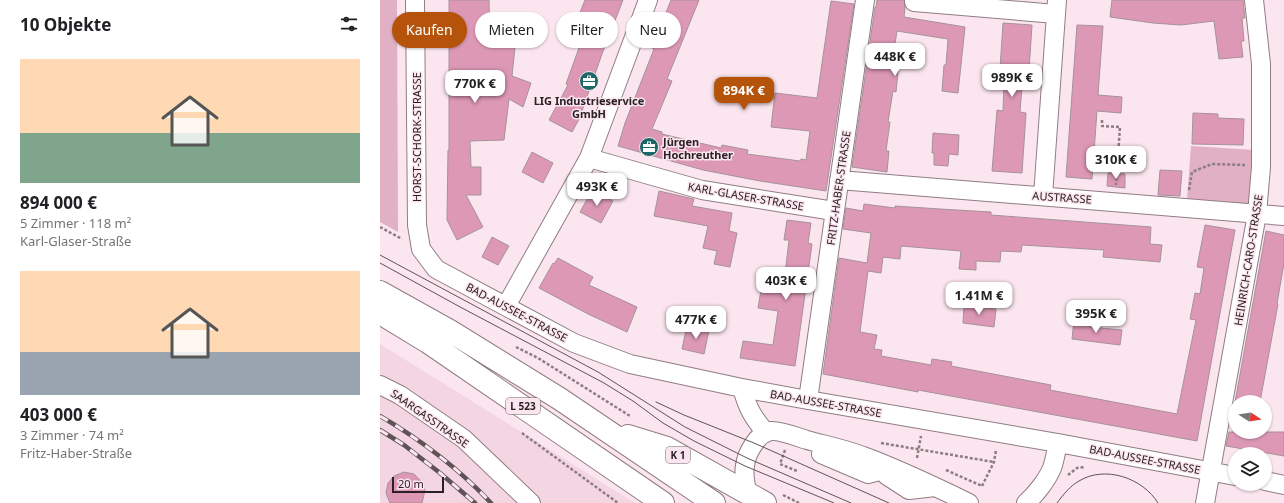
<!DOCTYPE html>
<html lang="de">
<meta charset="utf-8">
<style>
body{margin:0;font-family:"Noto Sans",sans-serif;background:#f2f2f2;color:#202124;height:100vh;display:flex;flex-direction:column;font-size:15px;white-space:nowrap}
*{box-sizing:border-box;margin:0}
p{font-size:13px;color:#757577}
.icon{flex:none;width:22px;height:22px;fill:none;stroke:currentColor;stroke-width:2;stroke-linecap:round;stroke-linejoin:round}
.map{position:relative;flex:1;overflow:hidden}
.drawer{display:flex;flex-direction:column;background:#fff;width:380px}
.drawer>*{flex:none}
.guide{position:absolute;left:12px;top:12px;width:380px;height:36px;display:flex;gap:8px}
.needle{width:26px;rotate:102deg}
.controls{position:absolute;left:848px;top:395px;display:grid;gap:8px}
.controls a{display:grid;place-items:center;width:44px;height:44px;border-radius:50%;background:#fff;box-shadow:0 1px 3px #0004;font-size:20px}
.scale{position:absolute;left:12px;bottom:10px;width:52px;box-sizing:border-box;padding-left:4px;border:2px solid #292124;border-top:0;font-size:11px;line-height:14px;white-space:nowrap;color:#292124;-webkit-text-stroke:3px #fbe5ee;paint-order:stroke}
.price{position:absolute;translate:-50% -34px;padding:0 9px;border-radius:8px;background:#fff;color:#222;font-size:13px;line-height:26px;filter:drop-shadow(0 1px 2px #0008)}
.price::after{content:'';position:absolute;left:50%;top:24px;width:12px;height:9px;margin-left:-6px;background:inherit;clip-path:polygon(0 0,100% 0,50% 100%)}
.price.active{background:#b45309;color:#fff}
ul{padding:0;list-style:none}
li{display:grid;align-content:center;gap:8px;height:212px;padding:0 20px}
li span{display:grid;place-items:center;height:124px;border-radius:0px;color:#555}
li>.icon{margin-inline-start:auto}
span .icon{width:72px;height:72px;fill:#fffc;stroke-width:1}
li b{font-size:17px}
h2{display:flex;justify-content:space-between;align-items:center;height:48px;padding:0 20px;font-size:17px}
.chip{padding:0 14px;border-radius:18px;background:#fff;box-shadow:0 1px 3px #0004;font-size:14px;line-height:36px}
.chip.active{background:#b45309;color:#fff}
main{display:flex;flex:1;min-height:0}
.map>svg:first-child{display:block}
.built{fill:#f4d6e2}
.green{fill:#e1b0c4}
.building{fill:#dd98b6;stroke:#a6929a}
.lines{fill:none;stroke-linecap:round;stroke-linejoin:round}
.minor-casing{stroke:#907d84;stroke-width:20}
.highway-casing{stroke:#907d84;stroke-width:24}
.path{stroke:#8c7d83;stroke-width:2.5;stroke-dasharray:3 2;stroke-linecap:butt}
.minor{stroke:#fff;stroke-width:18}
.highway{stroke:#fff;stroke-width:22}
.tram{stroke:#5f5358;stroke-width:1}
.rail-casing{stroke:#5f5358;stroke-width:4.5}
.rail{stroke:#fbe5ee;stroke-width:3;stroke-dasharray:9;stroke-linecap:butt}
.labels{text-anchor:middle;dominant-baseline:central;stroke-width:3;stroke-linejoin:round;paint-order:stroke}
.shield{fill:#fbe5ee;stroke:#685c61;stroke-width:1}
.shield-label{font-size:10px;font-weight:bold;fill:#292124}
.poi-label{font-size:11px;font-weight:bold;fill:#292124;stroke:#fbe5ee}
.street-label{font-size:11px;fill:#292124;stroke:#fbe5ee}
</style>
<main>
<section class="drawer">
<h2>10 Objekte<svg class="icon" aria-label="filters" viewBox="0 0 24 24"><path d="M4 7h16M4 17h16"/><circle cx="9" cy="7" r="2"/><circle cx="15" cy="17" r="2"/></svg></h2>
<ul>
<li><span style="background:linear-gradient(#ffd9b3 60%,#7fa58c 0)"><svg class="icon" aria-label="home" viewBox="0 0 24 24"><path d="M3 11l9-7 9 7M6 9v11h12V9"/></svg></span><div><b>894 000 €</b><p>5 Zimmer · 118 m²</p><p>Karl-Glaser-Straße</p></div></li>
<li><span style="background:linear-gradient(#ffd9b3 65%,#9aa5b1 0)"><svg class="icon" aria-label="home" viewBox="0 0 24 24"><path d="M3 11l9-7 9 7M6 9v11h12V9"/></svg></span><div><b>403 000 €</b><p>3 Zimmer · 74 m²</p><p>Fritz-Haber-Straße</p></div></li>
</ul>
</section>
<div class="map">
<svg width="904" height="503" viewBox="0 0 904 503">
<rect width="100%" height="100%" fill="#fbe5ee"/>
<path class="built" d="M0 344 95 403 255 503H0Z"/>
<path class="green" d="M0 0H17L18 232 0 222Z
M811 146 875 150 873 205 807 200Z"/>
<path class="building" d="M69 0H109L110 47H135L132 76 151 83 143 107 129 99 124 140 90 141 91 167H101V195H86L103 227 77 240 67 220 68 150H69Z
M205 0H243L222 54 202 111 203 112 192 132 169 120 188 85 186 84 204 34 193 30Z
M291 0H319L287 79 292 81 272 129 282 132V134L341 148 342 145 368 150 367 154 420 161 421 159 426 160 430 131 391 127 395 93 437 98 451 1 474 4 446 191 380 181 323 170 238 146 245 123 274 49 272 48Z
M497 0H524L525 8 524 17 585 27 578 93 562 91 564 65H566L568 39 517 31 512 62H519L516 92 513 91 508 122H510L506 151H509L507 172 472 167 495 7H496Z
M732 0H863L865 18H862L864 41H861L863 57 839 59 834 21 801 25 773 23 730 17Z
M623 23 652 25 648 86 642 85 641 99 640 112 646 113 642 173 612 171 617 110 623 111 624 84H619Z
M697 25 723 26 718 95 742 97 741 113 717 111 712 179 686 177Z
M813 113 838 114V118L864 119 863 145 812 144Z
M553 133 579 135 578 155 569 154 568 166 554 165V153H552Z
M152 152 173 163 163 183 142 172Z
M780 170 802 171 800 196 778 195Z
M728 173 745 174V188L727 186Z
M279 191 314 199 312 206 352 213 349 231 357 233 350 267 334 264 337 251 323 248 328 226 274 216Z
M216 192 233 201 221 223 200 212 210 194 213 196Z
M484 204 515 208V206L560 209 611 212V215L771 227 770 244 782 245 780 262 723 257 724 250 642 245 641 252 621 251 620 262 596 261V270L579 269 581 251 521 246 520 259 503 257 501 273 488 271 480 332 497 335 494 349 502 350 501 356 551 365 552 359 572 362 571 366 671 385 670 390 797 414 816 320 810 319 815 293 820 294 824 268 817 267 825 225 855 230 817 441 538 390V392L443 374 459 258 487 263 491 233 463 229 466 208 483 211Z
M407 220 431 223 428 243 432 244 415 366 360 358 363 341 393 345 398 311 378 308 381 290 400 293 403 274H405L409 240H404Z
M886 231 904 235V263L897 304H898L880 402H855Z
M112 237 129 246 118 265 102 257Z
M178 258 213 277 209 285 257 307 247 332 208 314 159 288 173 263 174 264Z
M584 306 616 309 614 327 583 323Z
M694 320 710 322V327L742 330 740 345 692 339Z
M307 325 329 330 324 354 302 349Z
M849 432H904V456L846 446Z
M24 472 34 474 41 481 45 490 42 503H10L6 493 8 483 14 476Z"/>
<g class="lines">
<defs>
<path id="minor" d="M35 0 37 225 41 249 56 269 194 343 250 364 362 388 428 400 678 443 855 476
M534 0V2L676 14
M209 158 322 190 454 211
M459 180 904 216
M663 196 677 0
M126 306 209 158 268 0
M0 385 20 395 84 439 151 503
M362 388C368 409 372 416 386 433
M428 400 485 0
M441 454 488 474 511 468
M506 475 529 490 555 487
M885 481 904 485
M367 493C366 484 363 475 365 466 366 454 378 432 391 431 400 430 417 437 427 440 445 445 465 449 483 456 519 469 554 486 589 503
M646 503C656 494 667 480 672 468 675 460 676 451 678 443
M825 503 877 214 881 167V64L874 0"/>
<path id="highway" d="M0 292 70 331 180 399 334 503
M0 313 48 342 283 503
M248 436 287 448 385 503"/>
</defs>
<use href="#minor" class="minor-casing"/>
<use href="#highway" class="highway-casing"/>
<path class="path" d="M722 120V126L740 127 736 185
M809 190 812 172 832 164 865 165
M0 227 22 239
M136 347 158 358 250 416
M142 433 238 503
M501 443 614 462
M405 450 400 464 417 471
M537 458 541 436
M566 470 602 486
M688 475 697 468 705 467
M602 486 614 462 616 450
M403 495 419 503"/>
<use href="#minor" class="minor"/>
<use href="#highway" class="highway"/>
<path class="tram" d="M0 255 218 372 305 427 367 458 471 503
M0 263 82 308 224 383 253 401 283 423 314 441 365 466 454 503
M276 402 304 415 374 443 509 503
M677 503C683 495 690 486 699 481 725 465 763 478 778 503"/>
<defs>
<path id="rail" d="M0 416C41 440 79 469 111 503
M0 430 24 445 60 473 95 503"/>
</defs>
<use href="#rail" class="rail-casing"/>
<use href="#rail" class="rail"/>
</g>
<defs>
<symbol id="office-disc" viewBox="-11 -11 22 22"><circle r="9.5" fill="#1b6867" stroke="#fbe5ee"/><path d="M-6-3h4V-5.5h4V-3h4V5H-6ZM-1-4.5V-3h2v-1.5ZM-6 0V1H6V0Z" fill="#fff"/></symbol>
</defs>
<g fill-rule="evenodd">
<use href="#office-disc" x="198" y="70" width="22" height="22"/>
<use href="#office-disc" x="258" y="136" width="22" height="22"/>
</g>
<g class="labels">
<g class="shield">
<rect x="126" y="398" width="34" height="16" rx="3"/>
<rect x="286" y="447" width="24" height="16" rx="3"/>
</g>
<g class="shield-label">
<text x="143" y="406">L 523</text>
<text x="298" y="455">K 1</text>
</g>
<g class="poi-label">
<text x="209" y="100">LIG Industrieservice<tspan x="209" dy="13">GmbH</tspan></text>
<text x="283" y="141" text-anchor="start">Jürgen<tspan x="283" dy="13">Hochreuther</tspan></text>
</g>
<g class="street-label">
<text transform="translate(36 137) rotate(-90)">HORST-SCHORK-STRASSE</text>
<text transform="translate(458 188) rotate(-82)">FRITZ-HABER-STRASSE</text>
<text transform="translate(366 196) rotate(10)">KARL-GLASER-STRASSE</text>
<text transform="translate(682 197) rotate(4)">AUSTRASSE</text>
<text transform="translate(868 260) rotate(-81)">HEINRICH-CARO-STRASSE</text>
<text transform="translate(137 312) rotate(28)">BAD-AUSSEE-STRASSE</text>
<text transform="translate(446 403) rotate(10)">BAD-AUSSEE-STRASSE</text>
<text transform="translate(50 418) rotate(35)">SAARGASSTRASSE</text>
<text transform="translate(765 459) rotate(11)">BAD-AUSSEE-STRASSE</text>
</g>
</g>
</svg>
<div class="controls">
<a><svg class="needle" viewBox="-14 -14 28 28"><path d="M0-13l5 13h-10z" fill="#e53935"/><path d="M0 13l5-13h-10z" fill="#757577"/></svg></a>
<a><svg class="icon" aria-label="layers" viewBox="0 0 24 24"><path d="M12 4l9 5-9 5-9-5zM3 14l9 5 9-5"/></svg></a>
</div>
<div class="scale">20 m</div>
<b class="price" style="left:515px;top:77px">448K €</b>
<b class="price" style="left:632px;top:98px">989K €</b>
<b class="price" style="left:95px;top:104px">770K €</b>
<b class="price active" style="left:364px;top:111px">894K €</b>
<b class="price" style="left:736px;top:180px">310K €</b>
<b class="price" style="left:217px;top:207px">493K €</b>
<b class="price" style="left:406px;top:301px">403K €</b>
<b class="price" style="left:599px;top:316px">1.41M €</b>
<b class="price" style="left:716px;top:334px">395K €</b>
<b class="price" style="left:316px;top:340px">477K €</b>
<div class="guide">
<a class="chip active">Kaufen</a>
<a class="chip">Mieten</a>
<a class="chip">Filter</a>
<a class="chip">Neu</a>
</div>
</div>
</main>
